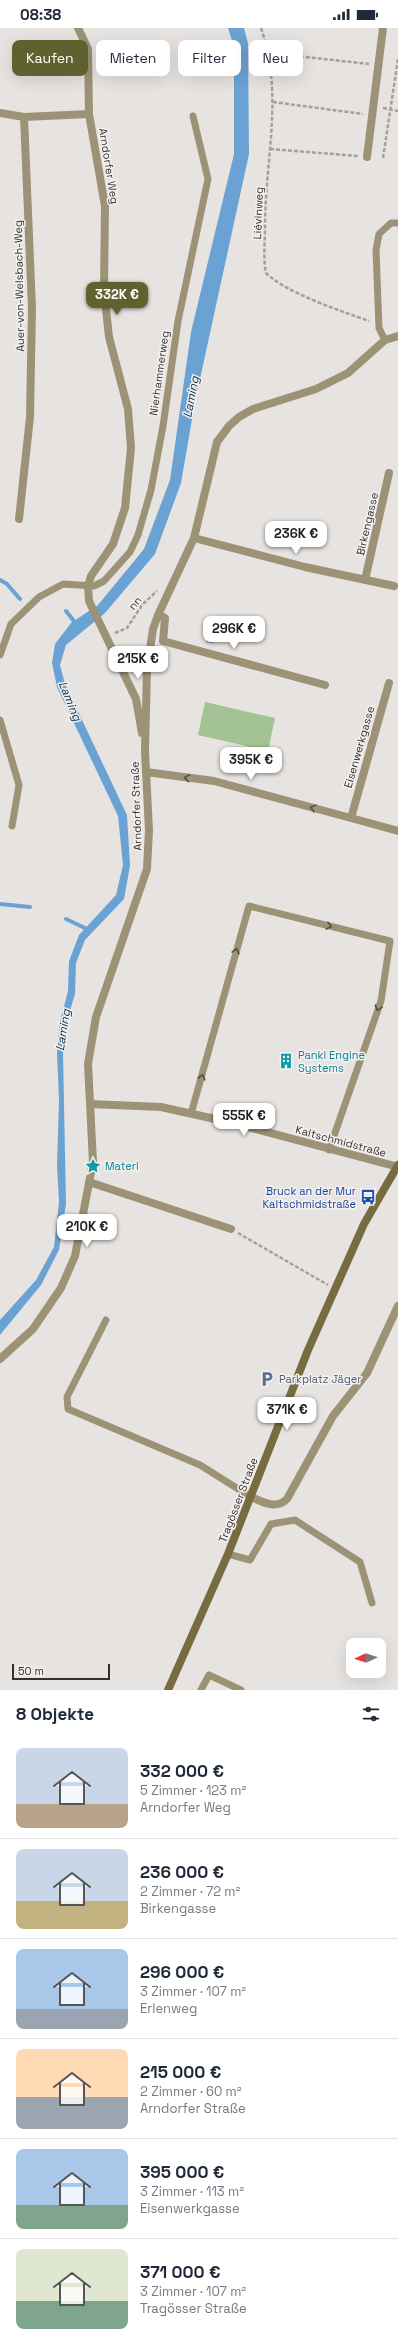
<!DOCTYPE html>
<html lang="de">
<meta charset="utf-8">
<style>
body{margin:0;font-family:"Space Grotesk",sans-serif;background:#f2f2f3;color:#1f2937;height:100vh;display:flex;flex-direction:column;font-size:15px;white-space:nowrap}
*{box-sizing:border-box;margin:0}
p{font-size:13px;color:#747a83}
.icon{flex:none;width:22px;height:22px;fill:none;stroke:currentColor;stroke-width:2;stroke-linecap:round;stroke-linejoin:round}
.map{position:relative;height:1662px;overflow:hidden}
.side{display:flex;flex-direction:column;background:#fff;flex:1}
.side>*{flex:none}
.hud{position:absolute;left:12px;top:12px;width:374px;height:36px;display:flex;gap:8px}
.needle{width:26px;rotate:266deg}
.tools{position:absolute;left:346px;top:1610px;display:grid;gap:8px}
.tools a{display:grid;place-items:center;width:40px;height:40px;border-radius:8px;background:#fff;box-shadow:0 4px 16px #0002;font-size:20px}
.scale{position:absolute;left:12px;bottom:10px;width:98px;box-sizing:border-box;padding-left:4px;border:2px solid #323030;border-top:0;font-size:11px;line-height:14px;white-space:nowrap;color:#323030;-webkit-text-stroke:3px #f5f1ef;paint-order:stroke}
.price{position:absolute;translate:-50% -34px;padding:0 9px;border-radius:8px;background:#fff;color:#222;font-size:13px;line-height:26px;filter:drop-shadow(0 1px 2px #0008)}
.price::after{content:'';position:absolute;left:50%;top:24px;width:12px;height:9px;margin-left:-6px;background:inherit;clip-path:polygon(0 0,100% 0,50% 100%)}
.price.current{background:#5f612e;color:#fff}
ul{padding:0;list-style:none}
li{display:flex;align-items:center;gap:12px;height:100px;padding:0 16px}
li+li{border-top:1px solid #e0e1e3}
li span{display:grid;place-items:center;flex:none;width:112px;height:80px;border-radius:8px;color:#555}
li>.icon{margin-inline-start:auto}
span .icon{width:48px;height:48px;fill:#fffc;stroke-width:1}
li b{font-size:17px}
h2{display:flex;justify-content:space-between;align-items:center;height:48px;padding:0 16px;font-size:17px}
.tag{padding:0 14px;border-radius:8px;background:#fff;box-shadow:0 4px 16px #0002;font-size:14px;line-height:36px}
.tag.current{background:#5f612e;color:#fff}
.status{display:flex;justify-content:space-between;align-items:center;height:28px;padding:0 20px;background:#fff;direction:ltr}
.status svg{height:11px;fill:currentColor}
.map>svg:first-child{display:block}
.green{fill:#a3c395}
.water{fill:#6aa3d3}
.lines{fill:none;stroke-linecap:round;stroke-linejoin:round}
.stream{stroke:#6aa3d3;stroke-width:4}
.path{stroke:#a29f9d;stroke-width:2.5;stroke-dasharray:4 2;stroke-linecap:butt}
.service{stroke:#9c9376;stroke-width:7}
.minor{stroke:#9c9376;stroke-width:8}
.secondary{stroke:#796b40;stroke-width:8}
.oneway{stroke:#524e45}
.labels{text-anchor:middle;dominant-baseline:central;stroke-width:3;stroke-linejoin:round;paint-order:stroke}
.street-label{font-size:11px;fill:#323030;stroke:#f5f1ef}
.culture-label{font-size:11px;fill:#0d838f;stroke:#f5f1ef;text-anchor:start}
.transit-label{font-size:11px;fill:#164399;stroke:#f5f1ef;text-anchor:end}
.service-label{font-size:11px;fill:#4e5e75;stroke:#f5f1ef;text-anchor:start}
.water-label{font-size:12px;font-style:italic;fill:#023050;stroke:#f5f1ef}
</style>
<div class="status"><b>08:38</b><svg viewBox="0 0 49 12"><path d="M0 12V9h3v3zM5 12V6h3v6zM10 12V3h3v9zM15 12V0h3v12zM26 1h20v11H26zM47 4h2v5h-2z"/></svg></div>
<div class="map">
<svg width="398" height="1662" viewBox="0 0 398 1662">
<rect width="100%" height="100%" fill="#e7e3e1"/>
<path class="green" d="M205 674 275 690 268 723 198 707Z"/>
<path class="water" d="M228 0H244L248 15 249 126 195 374 181 455 155 526 105 585 66 617 60 637 65 656 127 787 130 838 124 871 85 912 76 935 75 966 66 996 63 1025 66 1176 59 1222 41 1257 0 1307V1292L36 1252 54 1219 59 1174 57 1138 59 1072 57 1025 60 994 68 963 69 933 79 907 116 867 123 837 118 788 57 659 52 635 55 616 71 595 98 577 144 521 170 452 191 304 234 126V19Z
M211 595 218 596 213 615 206 614Z"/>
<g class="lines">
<path class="stream" d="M0 552 7 556 20 571
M66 583 77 597
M0 876 30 879
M66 891 89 902"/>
<path class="path" d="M261 0C284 66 265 132 265 199 265 214 263 230 266 245 286 265 341 283 369 293
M270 25 369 36
M273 74 363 86
M383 80 398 83
M270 121 358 128
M383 130 398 31
M115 605 127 600 142 577 157 563
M238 1205 328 1257"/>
<path class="service" d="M385 312 379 300 376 222 379 206 391 195H398
M0 627 11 596 39 569 63 556 94 558 104 553 130 524 138 507 151 462 163 398 178 293 208 151 193 88
M0 692 19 757 12 798
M191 1086 249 878 390 913 381 973 329 1122
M106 1292 67 1369 68 1381 200 1437 251 1469
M228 1526 250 1532 271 1496 295 1492 360 1534 372 1575
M201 1662 209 1647 241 1662"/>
<path class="minor" d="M78 0 88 21 89 86 105 178 104 263 109 309 128 381 131 420 125 480 113 516 91 548 88 558 89 573 136 671 142 705
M0 85 24 89
M367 129 383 0
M19 491 30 389 32 280 24 89 89 86
M194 510 305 539 394 558
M365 552 389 445
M158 587 165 590 163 613 325 657
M389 655 351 790 398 803
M146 744 214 753 351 790
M90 1076 161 1079 233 1095 398 1139
M89 1154 231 1201
M0 1331 33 1301 61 1260 75 1228 93 1134 88 1036 96 989 147 841 149 802 145 723 147 641 153 601 158 587 194 510 217 414 229 398 239 389 253 381 316 361 348 345 385 312 398 308
M251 1469C263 1474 276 1482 287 1471L333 1388 367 1345 398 1278"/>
<path class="secondary" d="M168 1662 228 1526 308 1322 364 1196 398 1137"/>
</g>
<defs><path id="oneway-chevron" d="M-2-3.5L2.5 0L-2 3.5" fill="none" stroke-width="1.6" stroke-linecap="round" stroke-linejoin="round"/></defs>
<g class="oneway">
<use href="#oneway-chevron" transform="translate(187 750) rotate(-172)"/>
<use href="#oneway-chevron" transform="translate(313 780) rotate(-165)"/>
<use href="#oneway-chevron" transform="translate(329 898) rotate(14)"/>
<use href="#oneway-chevron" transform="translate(236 923) rotate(-75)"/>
<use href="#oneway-chevron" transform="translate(378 980) rotate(109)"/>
<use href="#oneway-chevron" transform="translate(202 1049) rotate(-75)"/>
</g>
<defs>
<symbol id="building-bare" viewBox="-9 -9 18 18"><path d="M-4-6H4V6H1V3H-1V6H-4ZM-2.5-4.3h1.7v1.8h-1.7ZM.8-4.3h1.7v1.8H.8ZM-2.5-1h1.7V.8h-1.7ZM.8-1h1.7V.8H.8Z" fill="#0f9aa8" stroke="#f5f1ef" stroke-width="2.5" paint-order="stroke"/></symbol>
<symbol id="sight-bare" viewBox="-9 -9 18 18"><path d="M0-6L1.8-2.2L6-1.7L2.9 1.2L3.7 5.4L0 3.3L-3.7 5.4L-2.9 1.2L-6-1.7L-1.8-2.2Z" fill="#0f9aa8" stroke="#f5f1ef" stroke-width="2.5" paint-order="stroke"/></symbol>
<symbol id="bus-bare" viewBox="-9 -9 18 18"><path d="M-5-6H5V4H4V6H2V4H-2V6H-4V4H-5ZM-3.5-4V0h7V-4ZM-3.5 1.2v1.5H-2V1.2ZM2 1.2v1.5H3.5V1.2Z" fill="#1a4fb4" stroke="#f5f1ef" stroke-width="2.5" paint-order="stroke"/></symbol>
<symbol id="parking-bare" viewBox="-9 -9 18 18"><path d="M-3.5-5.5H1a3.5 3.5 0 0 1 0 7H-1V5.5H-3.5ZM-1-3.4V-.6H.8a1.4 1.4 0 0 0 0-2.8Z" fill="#5c6f8a" stroke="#f5f1ef" stroke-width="2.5" paint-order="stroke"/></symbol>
</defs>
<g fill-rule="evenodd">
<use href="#building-bare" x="275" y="1022" width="22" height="22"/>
<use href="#sight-bare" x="82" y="1127" width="22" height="22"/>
<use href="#bus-bare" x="357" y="1158" width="22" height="22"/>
<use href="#parking-bare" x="256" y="1340" width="22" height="22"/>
</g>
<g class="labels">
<g class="street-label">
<text transform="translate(109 138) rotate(81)">Arndorfer Weg</text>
<text transform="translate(258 185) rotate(-88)">Liévinweg</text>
<text transform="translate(19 258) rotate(-91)">Auer-von-Welsbach-Weg</text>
<text transform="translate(159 345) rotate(-82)">Nierhammerweg</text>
<text transform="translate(367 496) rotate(-77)">Birkengasse</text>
<text transform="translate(135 575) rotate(-51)">nn</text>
<text transform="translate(359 719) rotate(-74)">Eisenwerkgasse</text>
<text transform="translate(136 778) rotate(-92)">Arndorfer Straße</text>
<text transform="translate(341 1113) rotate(15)">Kaltschmidstraße</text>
<text transform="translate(238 1472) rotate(-69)">Tragösser Straße</text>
</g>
<g class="culture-label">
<text x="298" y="1027">Pankl Engine<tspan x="298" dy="13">Systems</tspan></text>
<text x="105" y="1138">Materl</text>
</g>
<g class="transit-label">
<text x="356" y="1163">Bruck an der Mur<tspan x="356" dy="13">Kaltschmidstraße</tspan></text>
</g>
<g class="service-label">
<text x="279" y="1351">Parkplatz Jäger</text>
</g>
<g class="water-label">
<text transform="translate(191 369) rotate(-79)">Laming</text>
<text transform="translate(70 673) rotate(68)">Laming</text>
<text transform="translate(63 1002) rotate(-81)">Laming</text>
</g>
</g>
</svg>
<div class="tools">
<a><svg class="needle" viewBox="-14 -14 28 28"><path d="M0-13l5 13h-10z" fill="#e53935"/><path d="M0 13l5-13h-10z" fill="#747a83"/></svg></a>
</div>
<div class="scale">50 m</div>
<b class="price current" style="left:117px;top:288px">332K €</b>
<b class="price" style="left:296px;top:527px">236K €</b>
<b class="price" style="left:234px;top:622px">296K €</b>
<b class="price" style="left:138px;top:652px">215K €</b>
<b class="price" style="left:251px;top:753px">395K €</b>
<b class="price" style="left:244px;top:1109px">555K €</b>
<b class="price" style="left:87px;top:1220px">210K €</b>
<b class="price" style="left:287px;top:1403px">371K €</b>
<div class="hud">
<a class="tag current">Kaufen</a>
<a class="tag">Mieten</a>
<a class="tag">Filter</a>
<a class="tag">Neu</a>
</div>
</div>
<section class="side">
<h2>8 Objekte<svg class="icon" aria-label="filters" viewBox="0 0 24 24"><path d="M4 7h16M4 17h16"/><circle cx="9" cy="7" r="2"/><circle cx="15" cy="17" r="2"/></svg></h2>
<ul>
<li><span style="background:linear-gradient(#c9d6e8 70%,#b9a48a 0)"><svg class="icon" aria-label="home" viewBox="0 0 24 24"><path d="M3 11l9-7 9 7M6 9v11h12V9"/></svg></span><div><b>332 000 €</b><p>5 Zimmer · 123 m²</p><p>Arndorfer Weg</p></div></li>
<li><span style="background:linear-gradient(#c9d6e8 65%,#c2b280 0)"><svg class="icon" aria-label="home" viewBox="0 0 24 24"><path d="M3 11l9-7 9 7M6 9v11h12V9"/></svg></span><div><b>236 000 €</b><p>2 Zimmer · 72 m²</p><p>Birkengasse</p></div></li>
<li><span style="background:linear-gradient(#a9c7e8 75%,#9aa5b1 0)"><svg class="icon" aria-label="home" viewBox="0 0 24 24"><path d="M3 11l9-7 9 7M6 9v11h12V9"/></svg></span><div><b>296 000 €</b><p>3 Zimmer · 107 m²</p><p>Erlenweg</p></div></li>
<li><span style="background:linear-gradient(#ffd9b3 60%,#9aa5b1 0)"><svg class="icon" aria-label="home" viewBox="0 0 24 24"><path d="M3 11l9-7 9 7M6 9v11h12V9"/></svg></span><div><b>215 000 €</b><p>2 Zimmer · 60 m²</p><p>Arndorfer Straße</p></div></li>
<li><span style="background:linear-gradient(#a9c7e8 70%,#7fa58c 0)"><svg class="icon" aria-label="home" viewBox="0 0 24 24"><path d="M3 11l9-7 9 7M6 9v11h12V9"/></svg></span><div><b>395 000 €</b><p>3 Zimmer · 113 m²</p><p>Eisenwerkgasse</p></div></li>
<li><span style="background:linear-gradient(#dfe7d0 65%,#7fa58c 0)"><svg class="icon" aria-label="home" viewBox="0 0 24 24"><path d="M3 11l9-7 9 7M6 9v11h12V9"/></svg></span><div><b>371 000 €</b><p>3 Zimmer · 107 m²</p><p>Tragösser Straße</p></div></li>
</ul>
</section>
